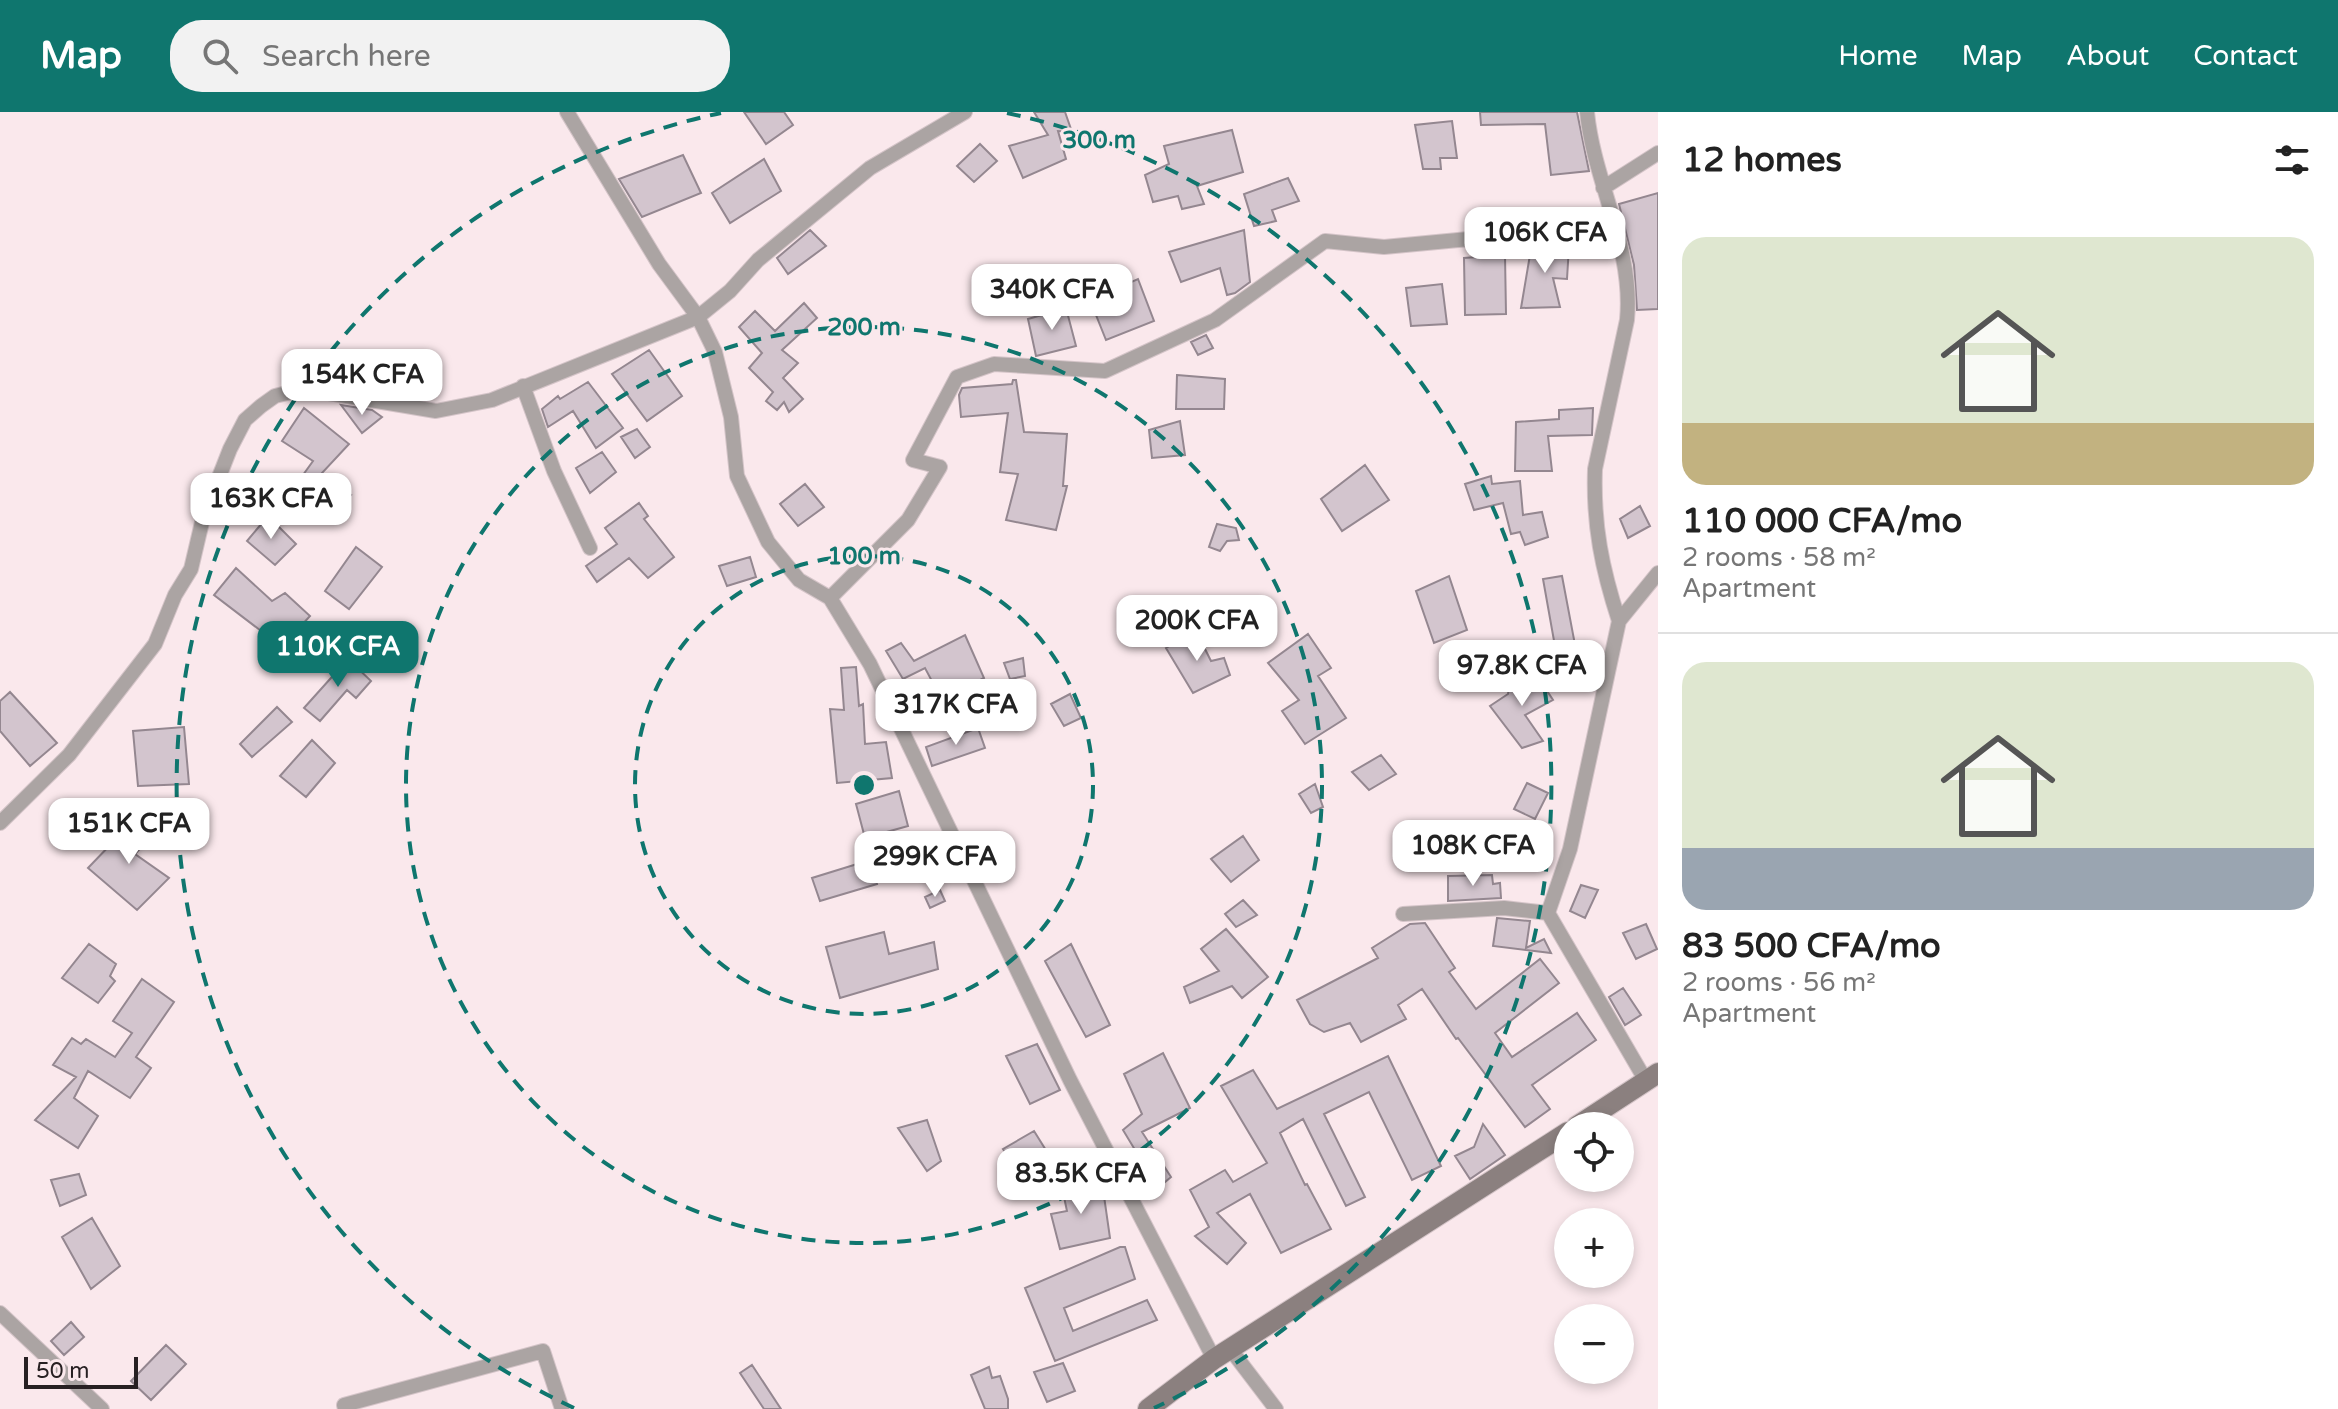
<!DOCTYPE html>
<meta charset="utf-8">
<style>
body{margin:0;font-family:"Varela Round",sans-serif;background:#f2f2f2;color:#222;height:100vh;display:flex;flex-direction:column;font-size:30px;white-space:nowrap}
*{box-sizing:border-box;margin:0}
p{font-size:26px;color:#767676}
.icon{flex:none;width:44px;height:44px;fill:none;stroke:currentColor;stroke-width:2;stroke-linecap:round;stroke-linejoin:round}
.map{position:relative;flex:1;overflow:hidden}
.sheet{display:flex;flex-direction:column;background:#fff;width:680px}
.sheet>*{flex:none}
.fabs{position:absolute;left:1554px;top:1000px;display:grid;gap:16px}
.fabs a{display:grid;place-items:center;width:80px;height:80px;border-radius:50%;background:#fff;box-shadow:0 4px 12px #0003;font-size:40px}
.scale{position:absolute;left:24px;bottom:20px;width:114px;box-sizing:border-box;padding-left:8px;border:4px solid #272022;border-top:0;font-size:22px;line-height:28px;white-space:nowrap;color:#272022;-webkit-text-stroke:6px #fae8ec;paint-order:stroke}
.price{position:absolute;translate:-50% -68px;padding:0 18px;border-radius:16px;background:#fff;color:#222;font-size:26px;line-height:52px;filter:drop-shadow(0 2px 4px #0008)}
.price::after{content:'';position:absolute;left:50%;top:48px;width:24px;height:18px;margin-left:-12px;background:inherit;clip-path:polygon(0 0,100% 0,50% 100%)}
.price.active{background:#0f766e;color:#fff}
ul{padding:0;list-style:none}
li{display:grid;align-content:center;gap:16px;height:424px;padding:0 24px}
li+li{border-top:2px solid #e0e0e0}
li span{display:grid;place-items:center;height:248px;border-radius:24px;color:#555}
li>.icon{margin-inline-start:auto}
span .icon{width:144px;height:144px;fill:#fffc;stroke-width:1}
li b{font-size:34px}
h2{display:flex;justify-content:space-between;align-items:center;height:96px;padding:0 24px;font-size:34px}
header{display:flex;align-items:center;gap:48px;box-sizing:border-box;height:112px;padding:0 40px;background:#0f766e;color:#fff}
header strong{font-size:38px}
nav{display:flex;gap:44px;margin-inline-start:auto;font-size:28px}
.search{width:560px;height:72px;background:#f2f2f2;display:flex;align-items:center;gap:20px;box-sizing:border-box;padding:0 28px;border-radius:32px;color:#767676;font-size:30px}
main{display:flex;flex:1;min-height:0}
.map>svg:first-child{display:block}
.building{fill:#d3c5ce;stroke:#948790;stroke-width:2}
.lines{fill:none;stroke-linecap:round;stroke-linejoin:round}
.minor-casing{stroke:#d4c4c8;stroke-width:16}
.secondary-casing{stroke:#d4c4c8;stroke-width:22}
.minor{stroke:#aba4a3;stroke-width:14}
.secondary{stroke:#8b807f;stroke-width:20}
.ring{fill:none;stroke:#0f766e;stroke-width:4;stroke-dasharray:14 10}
.centre{fill:#0f766e;stroke:#fae8ec;stroke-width:4}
.ring-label{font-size:24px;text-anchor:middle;font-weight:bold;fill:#0f766e;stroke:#fae8ec;stroke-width:6;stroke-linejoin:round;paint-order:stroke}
</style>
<header>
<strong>Map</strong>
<div class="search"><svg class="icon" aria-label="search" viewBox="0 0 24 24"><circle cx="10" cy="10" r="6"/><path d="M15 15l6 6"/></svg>Search here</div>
<nav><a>Home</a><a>Map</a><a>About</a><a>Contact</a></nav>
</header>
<main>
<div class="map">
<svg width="1658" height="1297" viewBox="0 0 1658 1297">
<rect width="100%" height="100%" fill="#fae8ec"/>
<path class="building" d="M744 0H784L793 13 766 32Z
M1034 0H1065L1072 20 1058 19 1066 47 1023 66 1009 34 1048 23Z
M1480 0H1577L1589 59 1551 63 1545 12 1481 13Z
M1452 9 1457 46H1440L1441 57H1423L1415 13Z
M1232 18 1243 60 1197 74 1204 92 1182 97 1178 84 1153 90 1145 63 1169 52 1164 34Z
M980 32 997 49 974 70 957 54Z
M683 43 701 81 642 105 619 67Z
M764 47 781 79 730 111 712 81Z
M1288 66 1299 89 1272 98 1276 109 1254 114 1244 82Z
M1658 81V197L1637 198 1634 153 1619 92Z
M810 118 826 134 788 162 777 146Z
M1244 118 1250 170 1235 181 1227 183 1220 156 1181 170 1169 140Z
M1538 130 1569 134 1567 167 1553 166 1560 195 1521 196 1532 131Z
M1505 143 1506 202 1465 203 1464 146Z
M1138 167 1154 209 1106 228 1090 188Z
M1442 172 1447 212 1411 214 1406 176Z
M804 191 817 206 782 238 798 251 783 266 803 287 789 300 784 290 777 298 766 289 773 280 749 256 762 241 739 215 755 199 775 219Z
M1066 196 1076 234 1036 244 1028 207Z
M1206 223 1213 236 1198 243 1191 230Z
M649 238 682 284 647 309 612 262Z
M1177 263 1225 267 1224 297H1176Z
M1013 268H1016L1024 320 1067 322 1063 374H1067L1056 418 1006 408 1018 362 1000 360 1008 301 961 305 959 283 962 276 1012 272Z
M588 270 623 316 596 336 573 299 548 315 542 297 558 284 560 287Z
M341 293 372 298 382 305 362 321Z
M304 296 349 332 321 362 351 383 337 398 330 392 319 411 303 403 309 395 290 381 313 349 282 329Z
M1593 296 1592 323 1548 324 1552 359H1515L1516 310 1559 307V298Z
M1180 309 1185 343 1152 346 1149 318Z
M637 317 650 335 635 346 621 325Z
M602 340 616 360 590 381 576 356Z
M1365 353 1389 388 1342 419 1321 387Z
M1491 364 1492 372 1520 369 1523 403 1542 400 1548 425 1525 433 1520 420 1511 422 1503 391 1474 398 1465 372Z
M805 372 824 395 798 414 780 392Z
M639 391 648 404 644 407 674 445 648 466 629 446 597 470 586 454 617 432 605 416Z
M1640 394 1650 414 1628 426 1620 407Z
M268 404 296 432 275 453 247 429Z
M1217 412 1236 416 1239 428 1227 429 1220 439 1209 435Z
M356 435 382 455 349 497 325 479Z
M750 445 756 465 727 474 719 454Z
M236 456 272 489 285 481 310 504 282 535 214 483Z
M1449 464 1467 518 1434 531 1416 479Z
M1562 464 1576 538 1556 540 1543 467Z
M1196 519 1211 549 1224 546 1230 563 1193 581 1166 536Z
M1308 522 1331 556 1318 564 1346 606 1305 632 1282 599 1299 588 1268 551Z
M965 523 984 566 942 588 925 556 903 567 886 539 901 531 914 549Z
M1023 546 1025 564 1010 567 1004 551Z
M348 547 371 569 356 586 347 578 320 609 304 596Z
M856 555 859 594 863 592 865 632 886 630 892 666 837 671 830 597 844 598 841 556Z
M1534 559 1553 588 1525 603 1543 629 1522 636 1490 594 1508 582 1510 571Z
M10 580 57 631 30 654 0 619V589Z
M1070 582 1081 606 1064 614 1051 592Z
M277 595 292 610 252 645 240 632Z
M184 615 189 672 138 674 133 619Z
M978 616 985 636 932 654 926 635Z
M312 628 335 651 306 685 280 664Z
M1381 643 1396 662 1369 678 1352 660Z
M1527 671 1548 681 1535 707 1514 697Z
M1315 672 1323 695 1311 701 1299 682Z
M899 679 908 714 865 726 856 692Z
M138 704 154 721 135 742 169 766 137 798 88 756Z
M1243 724 1259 748 1231 770 1211 747Z
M870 748 877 772 820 789 812 766Z
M1492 763 1493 772 1500 771 1501 786 1448 789V764Z
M1581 773 1598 778 1585 806 1570 799Z
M940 778 945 789 930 796 925 785Z
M1243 788 1257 803 1236 815 1225 802Z
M1497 806 1530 809 1526 836 1544 827 1551 841 1493 834Z
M1425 811 1455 856 1449 860 1476 897 1540 847 1559 871 1495 921 1512 945 1577 901 1596 928 1532 973 1550 997 1525 1015 1458 926 1456 927 1422 877 1398 893 1406 907 1361 930 1350 911 1324 920 1310 912 1297 888 1378 846 1372 836 1410 812Z
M1646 812 1657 837 1636 847 1623 821Z
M1226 817 1268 865 1242 886 1232 874 1190 891 1184 875 1219 859 1201 837Z
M884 820 889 842 934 830 938 857 840 886 826 835Z
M89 832 116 852 110 864 115 869 98 891 62 866Z
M1071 832 1110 913 1086 925 1045 849Z
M142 867 174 890 136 945 151 956 130 986 88 959 74 986 98 1004 78 1036 35 1008 76 965 53 953 72 926 81 932 86 927 115 945 132 921 113 909Z
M1623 876 1641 903 1625 913 1609 885Z
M1037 932 1060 978 1030 992 1006 944Z
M1163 941 1190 996 1142 1020 1171 1065 1158 1076 1123 1018 1142 1002 1124 962Z
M1388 944 1441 1054 1412 1068 1369 980 1324 1002 1365 1085 1346 1094 1303 1007 1280 1021 1305 1073 1307 1072 1331 1117 1281 1141 1250 1082 1217 1101 1246 1131 1227 1152 1195 1124 1209 1115 1190 1078 1225 1058 1233 1070 1267 1051 1221 974 1253 958 1277 997Z
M927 1008 941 1049 927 1059 898 1016Z
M1483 1012 1505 1043 1470 1067 1455 1044 1474 1035Z
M1034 1019 1049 1043 1060 1039 1065 1053 1014 1081 1005 1067 1019 1060 1003 1037Z
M79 1062 86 1083 60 1094 51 1068Z
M1091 1066 1094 1084H1104L1110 1126 1060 1137 1051 1102 1067 1099 1061 1071Z
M92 1106 120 1154 91 1177 62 1125Z
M1120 1135H1125L1135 1167 1064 1196 1073 1219 1147 1188 1157 1208 1055 1249 1025 1176Z
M71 1210 84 1225 64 1243 51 1229Z
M166 1233 186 1252 151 1288 131 1269Z
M1063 1251 1075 1279 1047 1290 1034 1260Z
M752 1253 781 1297H764L740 1261Z
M989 1255 992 1266 1000 1264 1008 1287V1297H985L971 1263Z"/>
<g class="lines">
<defs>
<path id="minor" d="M965 0 870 56 758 148 730 179 698 205 715 240 731 305 737 364 768 430 799 468 830 486 870 552 1070 968 1214 1247
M1587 0C1594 71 1634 136 1627 208L1595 357C1593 413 1602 457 1619 509
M1603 76 1658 41
M523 274 554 359 590 436
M830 486 908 408 940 355 913 348 957 265 994 252 1105 259 1215 208 1325 129 1384 135 1554 119 1615 117
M0 711 69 643 155 532 175 483 191 457 203 406 230 337 245 308 261 294 275 284 295 279H317L436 299 492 288 698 205 659 152 567 0
M1403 802 1504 796 1548 801
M1646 969 1548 801 1570 737 1619 509 1658 461
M0 1201 102 1297
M1231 1238 1276 1297
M345 1297 344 1293 543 1239 562 1297"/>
<path id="secondary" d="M1577 1014 1658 961
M1148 1297 1214 1247 1568 1020"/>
</defs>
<use href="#minor" class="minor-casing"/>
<use href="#secondary" class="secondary-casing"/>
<use href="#minor" class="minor"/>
<use href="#secondary" class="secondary"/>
</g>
<g class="ring">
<circle cx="864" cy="673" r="229"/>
<circle cx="864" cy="673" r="458"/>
<path d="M574 1296A687 687 0 0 1 721 1M1007 1A687 687 0 0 1 1154 1296"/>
</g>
<circle cx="864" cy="673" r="12" class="centre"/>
<g class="ring-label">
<text x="1099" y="36">300 m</text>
<text x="864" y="223">200 m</text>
<text x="864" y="452">100 m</text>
</g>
</svg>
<div class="fabs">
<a><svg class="icon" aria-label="locate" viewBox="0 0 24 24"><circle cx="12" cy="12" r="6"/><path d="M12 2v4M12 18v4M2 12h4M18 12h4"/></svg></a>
<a>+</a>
<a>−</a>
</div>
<div class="scale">50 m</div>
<b class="price" style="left:1545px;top:163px">106K CFA</b>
<b class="price" style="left:1052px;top:220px">340K CFA</b>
<b class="price" style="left:362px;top:305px">154K CFA</b>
<b class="price" style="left:271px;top:429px">163K CFA</b>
<b class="price" style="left:1197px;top:551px">200K CFA</b>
<b class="price active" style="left:338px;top:577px">110K CFA</b>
<b class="price" style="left:1522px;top:596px">97.8K CFA</b>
<b class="price" style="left:956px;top:635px">317K CFA</b>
<b class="price" style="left:129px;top:754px">151K CFA</b>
<b class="price" style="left:1473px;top:776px">108K CFA</b>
<b class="price" style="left:935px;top:787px">299K CFA</b>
<b class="price" style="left:1081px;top:1104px">83.5K CFA</b>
</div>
<section class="sheet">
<h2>12 homes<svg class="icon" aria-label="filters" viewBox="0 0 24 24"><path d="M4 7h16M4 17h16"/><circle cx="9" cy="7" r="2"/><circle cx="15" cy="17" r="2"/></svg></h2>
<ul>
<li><span style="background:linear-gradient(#dfe7d0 75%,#c2b280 0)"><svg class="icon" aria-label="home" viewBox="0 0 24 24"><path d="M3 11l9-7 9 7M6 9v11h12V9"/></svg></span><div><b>110 000 CFA/mo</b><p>2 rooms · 58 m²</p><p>Apartment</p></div></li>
<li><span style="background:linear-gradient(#dfe7d0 75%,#9aa5b1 0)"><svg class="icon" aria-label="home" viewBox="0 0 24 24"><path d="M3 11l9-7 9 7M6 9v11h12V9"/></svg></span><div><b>83 500 CFA/mo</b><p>2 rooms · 56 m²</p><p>Apartment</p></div></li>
</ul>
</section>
</main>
